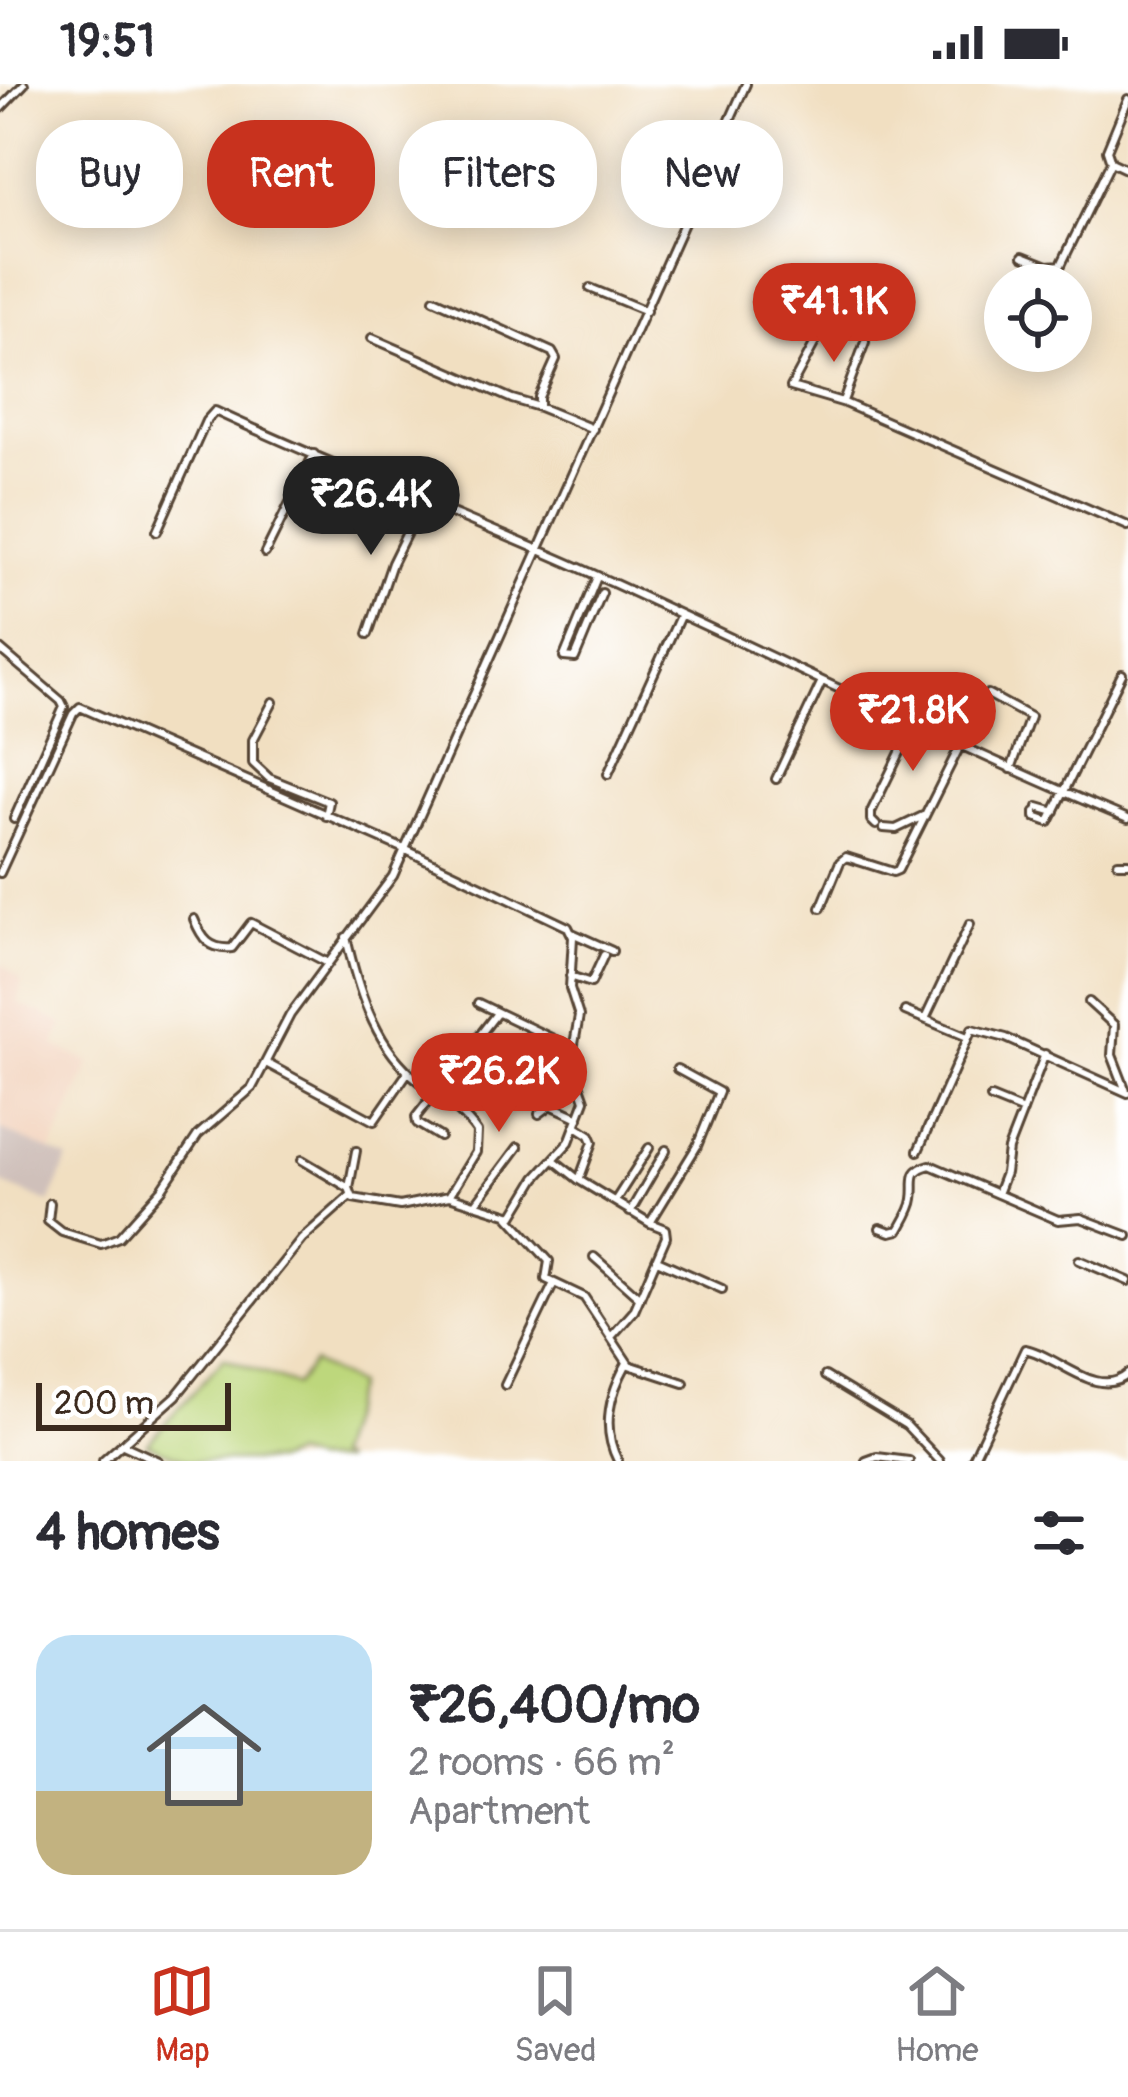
<!DOCTYPE html>
<meta charset="utf-8">
<style>
body{margin:0;font-family:Pangolin,sans-serif;background:#f7f7f7;color:#2b2b33;height:100vh;display:flex;flex-direction:column;font-size:45px;white-space:nowrap}
*{box-sizing:border-box;margin:0}
p{font-size:39px;color:#7c7c81}
.icon{flex:none;width:66px;height:66px;fill:none;stroke:currentColor;stroke-width:2;stroke-linecap:round;stroke-linejoin:round}
.map{position:relative;height:1377px;overflow:hidden}
.side{display:flex;flex-direction:column;background:#fff;flex:1}
.side>*{flex:none}
.banner{position:absolute;left:36px;top:36px;width:1056px;height:108px;display:flex;gap:24px}
.buttons{position:absolute;left:984px;top:180px;display:grid;gap:24px}
.buttons a{display:grid;place-items:center;width:108px;height:108px;border-radius:50%;background:#fff;box-shadow:0 6px 30px #0003;font-size:60px}
.scale{position:absolute;left:36px;bottom:30px;width:195px;box-sizing:border-box;padding-left:12px;border:6px solid #3b2a1e;border-top:0;font-size:33px;line-height:42px;white-space:nowrap;color:#3b2a1e;-webkit-text-stroke:9px #fff;paint-order:stroke}
.price{position:absolute;translate:-50% -102px;padding:0 27px;border-radius:42px;background:#c8321e;color:#fff;font-size:39px;line-height:78px;filter:drop-shadow(0 3px 6px #0008)}
.price::after{content:'';position:absolute;left:50%;top:72px;width:36px;height:27px;margin-left:-18px;background:inherit;clip-path:polygon(0 0,100% 0,50% 100%)}
.price.on{background:#222;color:#fff}
ul{padding:0;list-style:none}
li{display:flex;align-items:center;gap:36px;height:300px;padding:0 36px}
li span{display:grid;place-items:center;flex:none;width:336px;height:240px;border-radius:36px;color:#555}
li>.icon{margin-inline-start:auto}
span .icon{width:144px;height:144px;fill:#fffc;stroke-width:1}
li b{font-size:51px}
h2{display:flex;justify-content:space-between;align-items:center;height:144px;padding:0 36px;font-size:51px}
.chip{padding:0 42px;border-radius:48px;background:#fff;box-shadow:0 6px 30px #0003;font-size:42px;line-height:108px}
.chip.on{background:#c8321e;color:#fff}
.status{display:flex;justify-content:space-between;align-items:center;height:84px;padding:0 60px;background:#fff;direction:ltr}
.status svg{height:33px;fill:currentColor}
.tabs{display:flex;justify-content:space-around;align-items:center;height:168px;border-top:3px solid #e1e1e2;background:#fff;font-size:33px;color:#7c7c81}
.tabs a{display:grid;justify-items:center;gap:6px}
.tabs .on{color:#c8321e}
.map>svg:first-child{display:block}
.built{fill:#f3d4be}
.industrial{fill:#cfc0ba}
.green{fill:#bdd77c;stroke:#7c804d;stroke-width:3}
.lines{fill:none;stroke-linecap:round;stroke-linejoin:round}
.minor-casing{stroke:#564536;stroke-width:12}
.minor{stroke:#fff;stroke-width:6}
</style>
<div class="status"><b>19:51</b><svg viewBox="0 0 49 12"><path d="M0 12V9h3v3zM5 12V6h3v6zM10 12V3h3v9zM15 12V0h3v12zM26 1h20v11H26zM47 4h2v5h-2z"/></svg></div>
<div class="map">
<svg width="1128" height="1377" viewBox="0 0 1128 1377">
<rect width="100%" height="100%" fill="#fff"/>
<filter id="ink" filterUnits="userSpaceOnUse"><feTurbulence type="fractalNoise" baseFrequency=".00833" numOctaves="2"/><feDisplacementMap in="SourceGraphic" scale="24" xChannelSelector="R" yChannelSelector="G"/><feConvolveMatrix kernelMatrix="1 2 1 2 8 2 1 2 1" color-interpolation-filters="sRGB"/></filter>
<filter id="wash" filterUnits="userSpaceOnUse"><feTurbulence type="fractalNoise" baseFrequency=".004" numOctaves="4" result="noise"/><feDisplacementMap in="SourceGraphic" scale="48" xChannelSelector="R" yChannelSelector="G"/><feGaussianBlur stdDeviation="2.7" result="paint"/><feColorMatrix in="noise" values="0 0 0 0 0 0 0 0 0 0 0 0 0 0 0 0 0 1.4 0 .05"/><feComposite in="paint" operator="in"/></filter>
<g filter="url(#wash)">
<rect width="100%" height="100%" fill="#f1dfc1"/>
<path class="built" d="M0 878 22 897 18 919 63 940 54 962 91 978 51 1068 0 1045Z"/>
<path class="industrial" d="M0 1045 68 1075 50 1119 0 1099Z"/>
<path class="green" d="M224 1274 295 1301 313 1279 356 1301 335 1373 343 1377H313L293 1371 276 1377H189L147 1360Z"/>
</g>
<g filter="url(#ink)">
<g class="lines">
<defs>
<path id="minor" d="M0 25 24 0
M1111 78 1107 66 1128 15
M1023 172 1048 182 1061 181 1111 78 1128 86
M590 204 646 227
M434 215 552 268 556 275 539 313V323L593 345
M800 217 824 230 826 238 791 303 842 318 1128 442
M372 254 512 315 539 323
M843 317 865 258
M157 447 206 337 215 327C339 385 467 433 591 489 770 570 946 659 1128 735
M265 469 314 370
M368 550 392 479 422 418
M0 565 61 617 64 623 14 735
M564 573 597 493
M564 573 575 574 602 509
M988 610 1030 633 1011 685
M273 618 253 656V679L269 694 329 718 326 732
M608 690 680 532
M776 695 822 597
M1038 723 1055 728
M1035 728V733L1049 738 1122 590
M876 741 871 736V728L913 642
M884 744 896 745 923 732
M1118 779H1128
M0 789 73 630 80 623 404 765 568 843 573 853 570 904 579 932 571 977 585 1016 569 1058 536 1094 513 1132 449 1112 400 1122 353 1114 349 1104 356 1067
M821 824 840 778 846 773 893 788 898 786 960 662
M194 835C202 855 210 866 232 864L251 839 328 879
M572 849 612 867
M346 853C357 902 373 957 412 991 434 1011 460 1023 477 1048L476 1068 449 1112
M570 892 591 899 604 871
M1089 918 1114 941 1112 971 1126 1007
M478 919 572 964
M905 927 965 952
M925 935 970 840
M266 979 374 1037 408 988
M991 1014 1023 1027
M539 1030 551 1021 579 1034
M576 1042 590 1051 593 1058 579 1096
M440 1053 417 1039 416 1033 497 929
M918 1067 972 945 1006 954 1128 1009
M302 1076 349 1104
M555 1077 579 1096 650 1139 697 1062 719 1008 677 985
M997 1110 1005 1089 1008 1065 1045 970
M615 1117 649 1064
M477 1118 518 1063
M50 1119 48 1137 62 1148 101 1160 119 1153 162 1105 198 1051 252 1004 290 931 393 792 746 0
M630 1128 666 1066
M509 1133 549 1177 546 1195 584 1213 629 1281 684 1299
M880 1144 891 1148 899 1146C904 1137 912 1125 913 1115 916 1097 907 1087 930 1081L1058 1136 1081 1134 1128 1152
M594 1173 640 1214
M657 1176 722 1205
M1079 1176 1128 1197
M611 1253 634 1227 666 1153 665 1145 650 1139
M825 1292 906 1341 940 1377
M505 1301 554 1199
M123 1361 158 1377
M103 1377 176 1312 302 1155 350 1112
M618 1377C601 1344 609 1311 627 1279
M866 1377 877 1373 909 1377
M972 1377 1025 1265C1057 1271 1098 1317 1128 1290"/>
</defs>
<use href="#minor" class="minor-casing"/>
<use href="#minor" class="minor"/>
</g>
</g>
</svg>
<div class="buttons">
<a><svg class="icon" aria-label="locate" viewBox="0 0 24 24"><circle cx="12" cy="12" r="6"/><path d="M12 2v4M12 18v4M2 12h4M18 12h4"/></svg></a>
</div>
<div class="scale">200 m</div>
<b class="price" style="left:834px;top:281px">₹41.1K</b>
<b class="price on" style="left:371px;top:474px">₹26.4K</b>
<b class="price" style="left:913px;top:690px">₹21.8K</b>
<b class="price" style="left:499px;top:1051px">₹26.2K</b>
<div class="banner">
<a class="chip">Buy</a>
<a class="chip on">Rent</a>
<a class="chip">Filters</a>
<a class="chip">New</a>
</div>
</div>
<section class="side">
<h2>4 homes<svg class="icon" aria-label="filters" viewBox="0 0 24 24"><path d="M4 7h16M4 17h16"/><circle cx="9" cy="7" r="2"/><circle cx="15" cy="17" r="2"/></svg></h2>
<ul>
<li><span style="background:linear-gradient(#bfe0f5 65%,#c2b280 0)"><svg class="icon" aria-label="home" viewBox="0 0 24 24"><path d="M3 11l9-7 9 7M6 9v11h12V9"/></svg></span><div><b>₹26,400/mo</b><p>2 rooms · 66 m²</p><p>Apartment</p></div></li>
</ul>
</section>
<nav class="tabs">
<a class="on"><svg class="icon" aria-label="map" viewBox="0 0 24 24"><path d="M3 6l6-2 6 2 6-2v14l-6 2-6-2-6 2zM9 4v14M15 6v14"/></svg>Map</a>
<a><svg class="icon" aria-label="saved" viewBox="0 0 24 24"><path d="M7 4h10v16l-5-4-5 4z"/></svg>Saved</a>
<a><svg class="icon" aria-label="home" viewBox="0 0 24 24"><path d="M3 11l9-7 9 7M6 9v11h12V9"/></svg>Home</a>
</nav>
